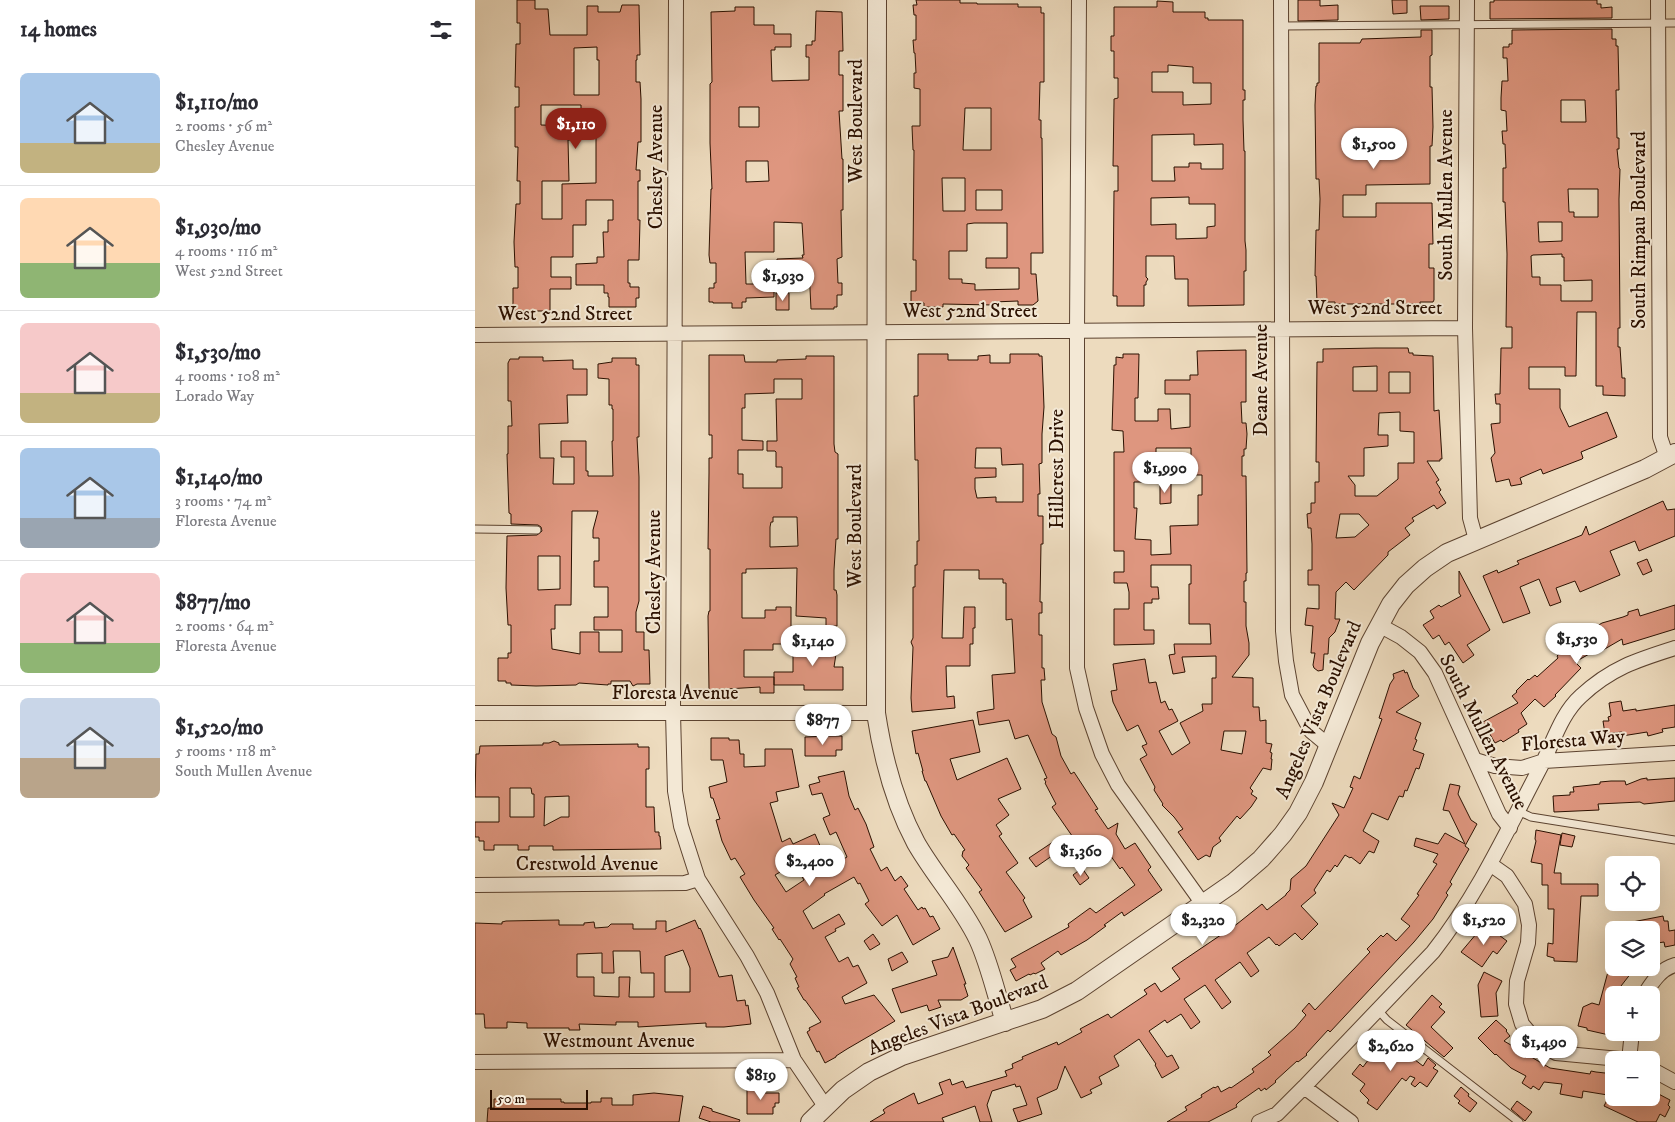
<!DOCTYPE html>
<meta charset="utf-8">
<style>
body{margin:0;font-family:"IM FELL DW Pica",serif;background:#f2f2f3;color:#2b2b33;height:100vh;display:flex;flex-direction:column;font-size:19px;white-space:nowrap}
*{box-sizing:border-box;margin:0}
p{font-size:16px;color:#7c7c81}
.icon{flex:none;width:28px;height:28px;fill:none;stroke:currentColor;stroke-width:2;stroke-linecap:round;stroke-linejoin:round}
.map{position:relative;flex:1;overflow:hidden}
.panel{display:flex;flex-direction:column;background:#fff;width:475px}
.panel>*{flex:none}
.fabs{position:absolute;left:1130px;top:856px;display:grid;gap:10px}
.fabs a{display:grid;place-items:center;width:55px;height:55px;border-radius:8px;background:#fff;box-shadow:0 5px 20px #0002;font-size:25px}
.scale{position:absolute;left:15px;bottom:12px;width:98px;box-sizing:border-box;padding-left:5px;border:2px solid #2b1000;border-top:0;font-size:14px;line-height:18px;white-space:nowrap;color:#2b1000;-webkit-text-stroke:4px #f3e8d5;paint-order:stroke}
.price{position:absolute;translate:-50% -42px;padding:0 11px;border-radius:18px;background:#fff;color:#222;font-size:16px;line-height:32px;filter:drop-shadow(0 1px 2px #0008)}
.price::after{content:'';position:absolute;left:50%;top:30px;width:15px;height:11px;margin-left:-8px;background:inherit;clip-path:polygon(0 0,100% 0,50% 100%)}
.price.on{background:#8f2418;color:#fff}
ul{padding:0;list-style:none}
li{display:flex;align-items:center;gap:15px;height:125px;padding:0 20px}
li+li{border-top:1px solid #e1e1e2}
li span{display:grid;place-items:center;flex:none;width:140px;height:100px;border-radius:8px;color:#555}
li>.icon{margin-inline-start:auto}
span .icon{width:60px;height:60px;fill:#fffc;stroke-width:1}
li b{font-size:21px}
h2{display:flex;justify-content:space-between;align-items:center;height:60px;padding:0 20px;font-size:21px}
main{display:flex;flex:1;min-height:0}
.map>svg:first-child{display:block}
.building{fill:#de967f;stroke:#2b1000;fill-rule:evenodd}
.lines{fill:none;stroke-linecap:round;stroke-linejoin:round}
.service-casing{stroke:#5c4330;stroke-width:9}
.minor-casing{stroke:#5c4330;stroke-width:16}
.tertiary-casing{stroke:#5c4330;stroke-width:20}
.service{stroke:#f3e8d5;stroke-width:7}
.minor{stroke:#f3e8d5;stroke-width:14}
.tertiary{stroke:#f3e8d5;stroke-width:18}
.labels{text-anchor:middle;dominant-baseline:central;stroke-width:4;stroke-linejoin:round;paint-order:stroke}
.street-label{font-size:20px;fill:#2b1000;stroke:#f3e8d5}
</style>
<main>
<section class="panel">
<h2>14 homes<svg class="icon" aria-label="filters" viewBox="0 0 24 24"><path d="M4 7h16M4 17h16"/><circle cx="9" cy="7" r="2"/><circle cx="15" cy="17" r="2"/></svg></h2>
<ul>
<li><span style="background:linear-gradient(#a9c7e8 70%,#c2b280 0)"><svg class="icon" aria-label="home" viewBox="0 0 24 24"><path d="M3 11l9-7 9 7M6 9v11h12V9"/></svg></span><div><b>$1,110/mo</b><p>2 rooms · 56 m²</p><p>Chesley Avenue</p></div></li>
<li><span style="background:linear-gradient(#ffd9b3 65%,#8fb573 0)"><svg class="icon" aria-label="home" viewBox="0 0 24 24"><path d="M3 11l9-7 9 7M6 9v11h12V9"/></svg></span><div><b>$1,930/mo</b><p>4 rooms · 116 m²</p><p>West 52nd Street</p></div></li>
<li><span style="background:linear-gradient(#f6c9c9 70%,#c2b280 0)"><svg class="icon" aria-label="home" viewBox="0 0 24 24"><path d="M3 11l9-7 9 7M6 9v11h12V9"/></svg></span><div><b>$1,530/mo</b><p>4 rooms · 108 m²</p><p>Lorado Way</p></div></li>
<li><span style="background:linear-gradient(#a9c7e8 70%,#9aa5b1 0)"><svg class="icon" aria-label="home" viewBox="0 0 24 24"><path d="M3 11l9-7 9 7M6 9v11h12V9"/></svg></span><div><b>$1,140/mo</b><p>3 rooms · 74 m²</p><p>Floresta Avenue</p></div></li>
<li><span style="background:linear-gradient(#f6c9c9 70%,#8fb573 0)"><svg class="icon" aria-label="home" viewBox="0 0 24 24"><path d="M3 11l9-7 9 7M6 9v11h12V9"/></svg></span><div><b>$877/mo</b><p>2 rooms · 64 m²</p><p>Floresta Avenue</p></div></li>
<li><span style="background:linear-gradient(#c9d6e8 60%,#b9a48a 0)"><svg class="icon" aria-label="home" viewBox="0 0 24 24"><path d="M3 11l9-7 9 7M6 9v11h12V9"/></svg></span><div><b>$1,520/mo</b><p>5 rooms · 118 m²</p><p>South Mullen Avenue</p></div></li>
</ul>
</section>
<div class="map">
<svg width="1200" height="1122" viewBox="0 0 1200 1122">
<rect width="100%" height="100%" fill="#eddbbe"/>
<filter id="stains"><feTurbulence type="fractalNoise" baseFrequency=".004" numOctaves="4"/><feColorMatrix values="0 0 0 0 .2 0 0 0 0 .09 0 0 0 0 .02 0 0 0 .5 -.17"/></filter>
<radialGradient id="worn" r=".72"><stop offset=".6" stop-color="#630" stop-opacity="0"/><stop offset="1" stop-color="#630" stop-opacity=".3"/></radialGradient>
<path class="building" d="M42 0H60V9H73L75 35H112V6H123V12H145L147 5H164L165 55H162V60H161V82H165L166 99V142H163L161 170H165V181H163V220H165L164 260H153V283H155V287H164V298H161V307H134V297H133V293H129V285H101V264L122 263V257H129L128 232H133V220H138V200H111V225H98V257H76V277H96V289H75V311H38V288H43V267H40L39 242 41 204H45V181H42L43 147H40V107H44V87H40L41 44H45V23H42ZM122 47V60H124V95H99V48ZM66 105H106V126L66 125ZM121 136V183L87 184V219H67V181H94L93 140H98V137Z
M441 0H485V3H502V4H543V7H566V13H569V82H565L564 120H566V138H567L568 253H556V274H561L563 301 558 305H543V301L518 302V305L468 304V307H449V303H436V291H441V260H438L439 150H438L437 126H445V89L439 88V73H441L440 53H439L438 40H441V15H439L438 5H442ZM490 108H516V150H488ZM467 178H490V211H468ZM501 190H527V210H501ZM499 223H532V258H511V268H544V289L500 290V284L487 283V279H474V251H492V224Z
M823 0H845V6L863 5V20L823 21Z
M917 0H932V13L918 14Z
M1019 0H1122V4H1126V8L1137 7V18L1015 19V2H1019Z
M682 1 698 2V12H730V18H733V20H768V90H770V100H768V120L769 151H770V241L771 250V271H769V305L713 306V279H700L699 256H671V277L673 279 671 282V285H669V306H642V296H638L639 191H643V166H638L639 103V99L643 98V78H639V51H636V36H639V7H682ZM693 65 718 67V83H736V104L708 105V92H677V72H693ZM719 134V145L748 144V169H726V163H714V167H699L700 181H677V135ZM714 197V204H740V226L732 227V238L701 239V224L676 225V198Z
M945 6H974V19L946 20Z
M260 7H279V25H299V34H316V47H300V50H296L297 81 334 80V57H331V45H337V41H340L341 11 367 12 368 51H364V75H368V111H364L367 159H368V210H366L367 257 362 259 363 283H367V295H362V307H359V309H336L334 269 302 270V259L328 258 327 255H329L327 223 299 222V252H270L271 284H299V297L271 298V302H267V308H257V303H238V302H234V288H239V283H241V263H235L234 255 236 189H237L235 143V84L237 82 236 12 260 11ZM264 107H284V127H264ZM271 161H293L294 181 271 182Z
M1137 29V39H1141V46H1143L1144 90H1141L1142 138H1144V149H1142L1144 168 1145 169 1144 199 1145 328H1143V347H1145L1147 378H1150V396L1128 395V386H1121V312H1102L1101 376H1090V367H1054V389H1085V408L1094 427 1132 412 1142 437 1106 452 1108 458 1107 459 1068 474 1066 469 1045 478 1047 484 1036 486 1034 479 1021 482 1016 458 1020 453 1016 424 1025 423V404H1021L1020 394H1025L1026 348H1037V327H1031L1032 254 1030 202H1028V168H1031L1030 144H1028L1027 131H1032L1031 111 1026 110V98L1027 81H1033L1032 58H1028V47H1034V44H1037V30ZM1086 100H1110L1111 122H1086ZM1093 189H1123V217H1099V212H1094ZM1063 222H1087V241L1064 242ZM1087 254V257H1089V281L1117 280V301H1086V285H1065V277H1057L1056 256 1058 255Z
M946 30H957V55L955 56V87H957L958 127 957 146H955V184L891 185V195H868V217H901V203H957L958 244H954V268H959V300L958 302H945V304H860V302H842L841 276H840L841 230H844L845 199 844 179H841L840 105 841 86H842V83H844V43H885L887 39 946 37Z
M301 293H314V310H301Z
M900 348H933L934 353H938V355L958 356 959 411 964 410 967 459H965V461H952L964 480 961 482 966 490 964 492 971 503 962 509 959 505 937 518 939 521 930 528 935 535 913 552V555L879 590 871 582 861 592 860 619H865L860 632 854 638 853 654H849L848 670 843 671 839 668 838 665 840 653H836L838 626 830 625 832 608 844 609V585H833V570H837V544L836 528H833L832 514 836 513V503H840V482H844V462H841L842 362H848V349ZM902 366V391H878V367ZM914 372H935V393H914ZM925 412V431L939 432V463H923V479L902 496H880V485L873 476H889V448L913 446V435H903L904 413ZM865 514H884L894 525 880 537 861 538Z
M771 350V402H766L767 423H771L772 434 771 449H769V456H767V476H771L772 573H771V581H769V602H771V626L774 643V655L757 677 778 678V707H784L785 721 791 720V743L797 744 795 752 797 753 796 759H797L796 770 788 768 775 788 778 791 776 794 782 798 776 807 765 819 762 816 744 838 746 841 738 847 735 857 731 855 723 860 703 832 708 829 699 817 687 805 688 804 679 790 680 787 665 759 672 755 667 746 672 744 663 725 652 731 638 702 636 691 642 690 638 664 670 659 674 683 681 682 686 703 690 701 694 710 697 709 703 721 684 731 697 755 715 743 705 723 728 711 727 704H737V678H741V656L707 657 710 672 698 674 694 655 700 654 699 644H736L735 624H714V584H716V565H676V587H683L684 599H677V603H669V630H679V644L639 645V609H654V592L652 583H639V572H649V551H639V452H649L648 431 637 430 639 365H641V357L648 358V354H664L663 398H660V421H683V409H695L696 429 715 427V394H690V380H715V375H723L722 351ZM681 448H716V475H727V495H723V525L695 526 696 554 676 555V540L660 539 662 508H659V482H672L671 464H677V455H681ZM749 731H771L767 754 746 750Z
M443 354H473V360H503V356L515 355V363H535V354H564V356H567L569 407 567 434V463L564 464 565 494H563V516H568V544H566L565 602H567V613H564V635H567V668H569L570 680H566L567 702 577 734 581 737 586 756 596 774 599 772 623 809 620 810 633 829 643 823 641 834 650 849 660 843 676 867 673 870 687 890 652 914 649 916 647 912 629 925 631 926 612 940 586 955 583 951 566 963 570 969 560 974 559 973 555 975 554 974 541 981 535 970 541 967 536 959 594 927 593 924 615 908 621 913 660 885 647 867 645 869 628 845 611 856 577 807 581 804 570 783 571 782 569 779 572 778 553 735 540 739 534 720 504 725 502 712 519 709 517 675 540 673 537 619 531 620V583H528V579H504V570H469L467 638H488L489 607H500V628H498V644H495V666H471L472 697 479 696 480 708 437 712 436 698 438 647 436 642 438 638V587H440V565H442V541H444L443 460H440L439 396H443ZM501 448H526L527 465 548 464V502H521V497L502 498 500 489V478L521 477V468H500Z
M234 355H269L270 362H302V360L331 359V356H359V444L360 452 363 454V539H361L359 570V590H361L362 595V626H351V618L321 616 322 568 271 569V573H267V618H290V610H301V607H316V644H298V650H269V677H299V693H285V687L234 690 233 616 234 611H235V549H233L234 473V458H237V435H234ZM299 379H327V399H301L302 441H292V451H300L301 452V467H307V488H268V474H263V450H288V441L267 440V408H270V394L299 393ZM298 517H322L323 546 295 547V527L296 522H298Z
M44 357H68V361L98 360V369H112V395H92L93 423 64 424 65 458H79L78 484H99V457H86V441H111V471H113V476H138L137 441H138V409H137V405H134V379L123 378V364L137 362V358H161V365H164V437H162L164 477V601L161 612V632H169V650H174L175 684H162L158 686 155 681H136V684H133V685L104 683 101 685 61 686 36 685V683H31V681H23V658H33V653H36V625H33L31 588 32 536 62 535 67 531 66 527 63 525 36 524V514L34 513 32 454H33V426H37L36 401H33V363L35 359H44ZM97 511H123L118 530V538H124V561H119V587H133V617H119V630H147V652H124V632H105V654L77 649 76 629H80V605H96ZM63 556H85V589L63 590Z
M685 483 696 484V503L685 504Z
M1188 501 1192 510 1200 509V536L1164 551 1160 541 1135 551 1145 575 1105 592 1100 581 1081 588 1086 602 1075 606 1064 579 1045 587 1055 613 1028 623 1008 576 1022 570 1023 573 1044 564 1042 561 1107 535 1111 526 1114 535Z
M1172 559 1177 571 1168 575 1162 563Z
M984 571 1015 630 992 645 999 655 988 663 974 642 970 645 964 635 958 639 948 625 959 618 955 611 964 605 966 607 986 596 984 593Z
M1200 605V629L1148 645 1147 639 1128 650 1127 647 1123 649 1100 662 1106 668 1080 695 1081 696 1069 707 1060 699 1046 713 1052 724 1043 730 1044 732 1028 742 1026 740 1020 743 1008 722 1043 703 1037 696 1042 692 1041 691 1053 679 1054 680 1060 675 1062 677 1083 658 1082 656 1100 639 1127 623 1148 617 1153 615V612L1163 609 1165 616Z
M341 639H354V649H360L361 654 359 667H368V690H329V685H299V672H318V641H341Z
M929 670 930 673 932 672 938 688 944 696 921 712 946 723 940 739 942 740 938 750 949 754 944 769 941 768 932 791 930 790 928 797 924 796 913 820 897 813 888 831 904 841 899 853 894 851 885 864 876 857 875 858 870 855 862 867 860 865 855 872 852 870 839 890 841 893 826 906 843 924 827 940 820 933 804 946 802 944 801 945 794 937 772 953 784 971 776 977 765 962 740 980 756 1002 747 1009 730 985 709 999 725 1022 716 1029 706 1014 692 1023 690 1020 674 1031 692 1057 697 1055 704 1068 687 1078 680 1065 681 1064 664 1039 639 1056 644 1066 624 1077 627 1084 615 1090 617 1093 606 1098 590 1066 582 1089 562 1098 567 1114 543 1122 538 1109 552 1105 545 1086 541 1087 540 1084 517 1091 512 1105 517 1122H505L500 1106 467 1118 469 1122H395L410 1113 408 1110 412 1107 439 1093 443 1104 468 1094 464 1083 475 1079 477 1085 488 1081 491 1088 532 1076 530 1071 538 1068 537 1064 546 1060 548 1059 547 1057 582 1042 583 1045 607 1032 605 1029 633 1014 636 1018 672 994 669 990 680 983 686 992 705 979 697 968 762 924 787 904 792 910 811 895V894L815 890 816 879 831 866 864 815 857 803 869 808 878 788 875 787 879 776 885 779 907 719 904 718 915 684 919 678 918 674Z
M1146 701 1148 711 1161 709V711L1200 705V727L1187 729 1188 732 1173 736 1172 732 1147 736V732L1130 734 1128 721H1134L1133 717 1136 716 1134 703Z
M498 720 505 752 475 759 482 780 532 758 546 789 523 799 534 815 521 825 527 834 524 836 543 863 531 872 550 898 548 900 557 917 530 932 504 892 507 890 491 868 494 865 487 856 488 851 490 850 479 834 477 835 466 816 451 781H450L447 771H448L443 753 441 754 437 731Z
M354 736H367V750H361V756H330V737Z
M236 738H254V740H264L265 754H269V767L290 766V749H317L324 787 301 792 303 801 295 803 307 842 315 838 318 844 340 834 354 867 372 857 361 832 355 835 348 818 355 815 347 793 337 795 334 785 345 782 343 777 369 771 374 796 380 810 383 808 391 824 399 847 395 849 406 871 412 867 420 881 426 876 433 886 429 889 443 910 447 907 448 909 450 908 455 917 458 916 465 929 438 945 422 915 407 926 390 904 394 901 385 883 383 884 379 877 349 894 350 895 328 911 338 929 364 914 370 924 360 929 361 931 350 937 364 962 373 957 378 967 383 965 392 983 367 997 370 1004 399 995 420 1021 372 1049 361 1056V1057L350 1063 344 1051 342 1052 332 1032 335 1030 334 1028 346 1022 330 1000H329L322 988 324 987 320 978 322 977 315 964 318 959 305 939 304 940 297 929 299 928 279 900 265 877 270 874 260 858 256 860 247 841 241 820 245 819 238 798H236L234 787 252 782 248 760H236ZM319 864 329 880 311 892 300 875Z
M79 741 84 743V745L163 744V747H174V769H171V807H179L180 832H184V836H185L186 849 78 850V846H54V850H43V845H19V850H9V841H4V837H0V822H24V797H0L1 754H4L5 746 68 745V743H74ZM35 788H56L57 794H59V817H35ZM94 796V817H86L69 826 70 797Z
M1172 778V780L1200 778V801L1169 804 1165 802 1123 804 1124 810 1079 812 1078 796 1095 795V792H1099L1098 787 1125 784V782L1136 781H1150L1151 785 1166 779Z
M975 784 985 786 983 794 996 820 1002 824 990 846 994 849 975 882 977 884 971 893 973 895 958 919 939 942 855 1032 853 1030 831 1054 832 1055 823 1062 822 1061 800 1081 801 1082 791 1090 790 1088 786 1091 784 1088 764 1102 761 1105 762 1107 733 1122H692L712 1110 710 1107 727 1097 726 1095 739 1087 740 1088 743 1086 746 1092 755 1087 756 1088 779 1072 777 1069 796 1055 793 1052 820 1028 831 1015 827 1011 834 1003 840 1010 895 952 892 949 906 935 908 937 912 933 921 941 935 926 926 919 944 895 942 894 962 864 958 862 963 854 939 846 941 838 963 844 970 833 990 844 974 811 968 810Z
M1061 830 1086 835 1079 873H1086V884H1123V896H1106L1102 962 1079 961V958L1072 956 1073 943 1078 944 1079 909H1073V885H1067V864L1056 862 1061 841 1060 839Z
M1087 833 1100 836 1097 847 1085 845Z
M578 842 584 851 561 867 554 858Z
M607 868 614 878 605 885 598 875Z
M1188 916 1189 921H1193L1194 931 1200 930V945L1190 947 1189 942 1176 944V930H1142V925Z
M84 920V925H109V923L119 922 120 928 133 927 136 924H158V929H181V921H191V932L220 920 224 929 225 928 227 932 244 977 257 975 262 1001 270 1000 271 1006 273 1005 276 1024 249 1027H231V1023L163 1027V1022H141V1025L104 1024 105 1030H94V1028H52V1023L32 1022V1028H10L9 1014H0V923L27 924V922L31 921ZM208 950 215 968V992H190V956ZM138 951H165L166 973H179V997H154L155 977H144V997L119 996V977H102V954L127 953V973H139Z
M1013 927 1032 941 1022 954 1018 951 1007 967 986 952 1002 933H1003L1006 929 1009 932Z
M398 934 405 944 395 950 389 941Z
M478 947 491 984H489L493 996 486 1000H463L466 1007 454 1011 452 1005 426 1013 417 989 462 975 457 961 473 957Z
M427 952 433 962 417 971 413 959Z
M1134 968H1160L1139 995 1134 1018 1138 1019 1134 1035 1112 1030V1028L1103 1026 1108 1007 1117 1003 1124 1005Z
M1009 972 1027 981 1021 993 1023 1016 1006 1017 1003 985Z
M957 995 967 1004 964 1007 970 1012 956 1027 978 1048 969 1057 931 1025Z
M1021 1020 1032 1030 1031 1031 1035 1036 1029 1041 1075 1068 1115 1074 1116 1071 1121 1072 1130 1073 1139 1078V1096L1108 1091 1107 1098 1085 1094 1087 1084 1069 1082 1064 1090 1058 1086 1056 1089 1047 1083 1051 1076 1036 1068 1021 1054 1020 1055 1003 1038Z
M910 1037 948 1066 953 1058 961 1065 958 1068 963 1071 952 1087 945 1082 940 1087 936 1084 940 1078 935 1076 931 1081 927 1078 902 1110 892 1103 894 1100 885 1091 890 1084 877 1074 885 1064 888 1067Z
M272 1086H282L283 1090H290V1093H304V1103H300V1107H298V1114H272Z
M986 1087 994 1094 993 1096 1002 1103 995 1112 983 1103 985 1101 979 1096Z
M1176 1090 1195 1100 1193 1105 1195 1107 1190 1117 1185 1114 1181 1122H1163L1129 1106 1133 1098H1176Z
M179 1093 208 1096 204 1122H12L13 1108H19V1099H86V1102H89V1103H116V1102H126V1098H137V1105H158V1095Z
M1042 1101 1057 1112 1050 1121 1036 1109Z
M228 1106 237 1109V1111L265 1120 264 1122H236L224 1118Z"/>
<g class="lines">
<defs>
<path id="service" d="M806 26 1200 23
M0 529 62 530
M1043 811 1056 817 1200 840
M903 1010 912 1020 1044 1122"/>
<path id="minor" d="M201 0 198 713 200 791 206 826 223 879 272 956 292 993 319 1060 350 1106
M604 0 602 331V668L611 708 627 754 643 785 728 904
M806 0 808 631 811 661 817 695 836 731 854 746
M992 0 990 328 995 518 1001 540
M1183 0 1185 437 1192 458
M0 335 990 328
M904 625 926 637 945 652 960 673 1024 814 1035 828
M0 713H401
M1000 760 1020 766 1047 768 1069 761 1200 753
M1015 864 1032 876 1050 904 1054 925 1053 943 1042 981 1041 1004 1047 1024 1063 1043 1081 1053 1155 1060
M0 885 210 883 223 879
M1169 995C1177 983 1185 969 1200 965
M1154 1060 1157 1032
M0 1062 319 1060
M1176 1069 1200 1082
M829 1087 876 1122
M784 1122 802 1114 829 1087 958 952C1002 896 1032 831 1065 768 1078 744 1085 715 1106 696 1136 668 1162 660 1200 648"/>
<path id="tertiary" d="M402 0 401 713C408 759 419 802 441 843 460 876 486 904 503 939 515 965 521 994 530 1022
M335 1122 368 1090 394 1072 427 1056 567 1009 602 991 758 883 786 859 808 834 823 813 839 782 895 643 916 604 931 585 950 568 972 553 1170 469 1200 453"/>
</defs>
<use href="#service" class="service-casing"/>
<use href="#minor" class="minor-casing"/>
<use href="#tertiary" class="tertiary-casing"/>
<use href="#service" class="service"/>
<use href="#minor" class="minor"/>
<use href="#tertiary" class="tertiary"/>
</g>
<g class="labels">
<g class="street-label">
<text transform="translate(381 121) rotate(-90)">West Boulevard</text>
<text transform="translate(181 167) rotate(-90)">Chesley Avenue</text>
<text transform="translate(971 195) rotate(-90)">South Mullen Avenue</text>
<text transform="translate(1164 230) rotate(-90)">South Rimpau Boulevard</text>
<text x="900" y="308">West 52nd Street</text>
<text x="495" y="311">West 52nd Street</text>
<text x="90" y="314">West 52nd Street</text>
<text transform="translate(786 380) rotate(-90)">Deane Avenue</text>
<text transform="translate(582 469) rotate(-90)">Hillcrest Drive</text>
<text transform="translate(380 526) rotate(-90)">West Boulevard</text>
<text transform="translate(179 572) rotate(-90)">Chesley Avenue</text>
<text x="200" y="693">Floresta Avenue</text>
<text transform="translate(844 710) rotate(-67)">Angeles Vista Boulevard</text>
<text transform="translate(1008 732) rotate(63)">South Mullen Avenue</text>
<text transform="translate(1098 741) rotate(-5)">Floresta Way</text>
<text x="112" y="864">Crestwold Avenue</text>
<text transform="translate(483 1016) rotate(-21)">Angeles Vista Boulevard</text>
<text x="144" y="1041">Westmount Avenue</text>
</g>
</g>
<rect width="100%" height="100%" filter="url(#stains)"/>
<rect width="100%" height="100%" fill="url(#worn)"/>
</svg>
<div class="fabs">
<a><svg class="icon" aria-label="locate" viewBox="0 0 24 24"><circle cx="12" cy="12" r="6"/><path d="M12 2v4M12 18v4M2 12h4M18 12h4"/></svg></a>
<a><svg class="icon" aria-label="layers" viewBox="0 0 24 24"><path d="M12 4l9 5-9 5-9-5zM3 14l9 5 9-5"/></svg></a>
<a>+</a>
<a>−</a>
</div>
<div class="scale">50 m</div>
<b class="price on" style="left:101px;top:150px">$1,110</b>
<b class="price" style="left:899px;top:170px">$1,500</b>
<b class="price" style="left:308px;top:302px">$1,930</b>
<b class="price" style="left:690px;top:494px">$1,990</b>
<b class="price" style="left:1102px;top:665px">$1,530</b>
<b class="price" style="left:338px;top:667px">$1,140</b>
<b class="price" style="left:348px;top:746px">$877</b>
<b class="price" style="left:606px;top:877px">$1,360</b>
<b class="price" style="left:335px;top:887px">$2,400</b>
<b class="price" style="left:728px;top:946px">$2,320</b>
<b class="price" style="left:1009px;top:946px">$1,520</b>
<b class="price" style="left:1069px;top:1068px">$1,490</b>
<b class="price" style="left:916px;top:1072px">$2,620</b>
<b class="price" style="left:286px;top:1101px">$819</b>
</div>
</main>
